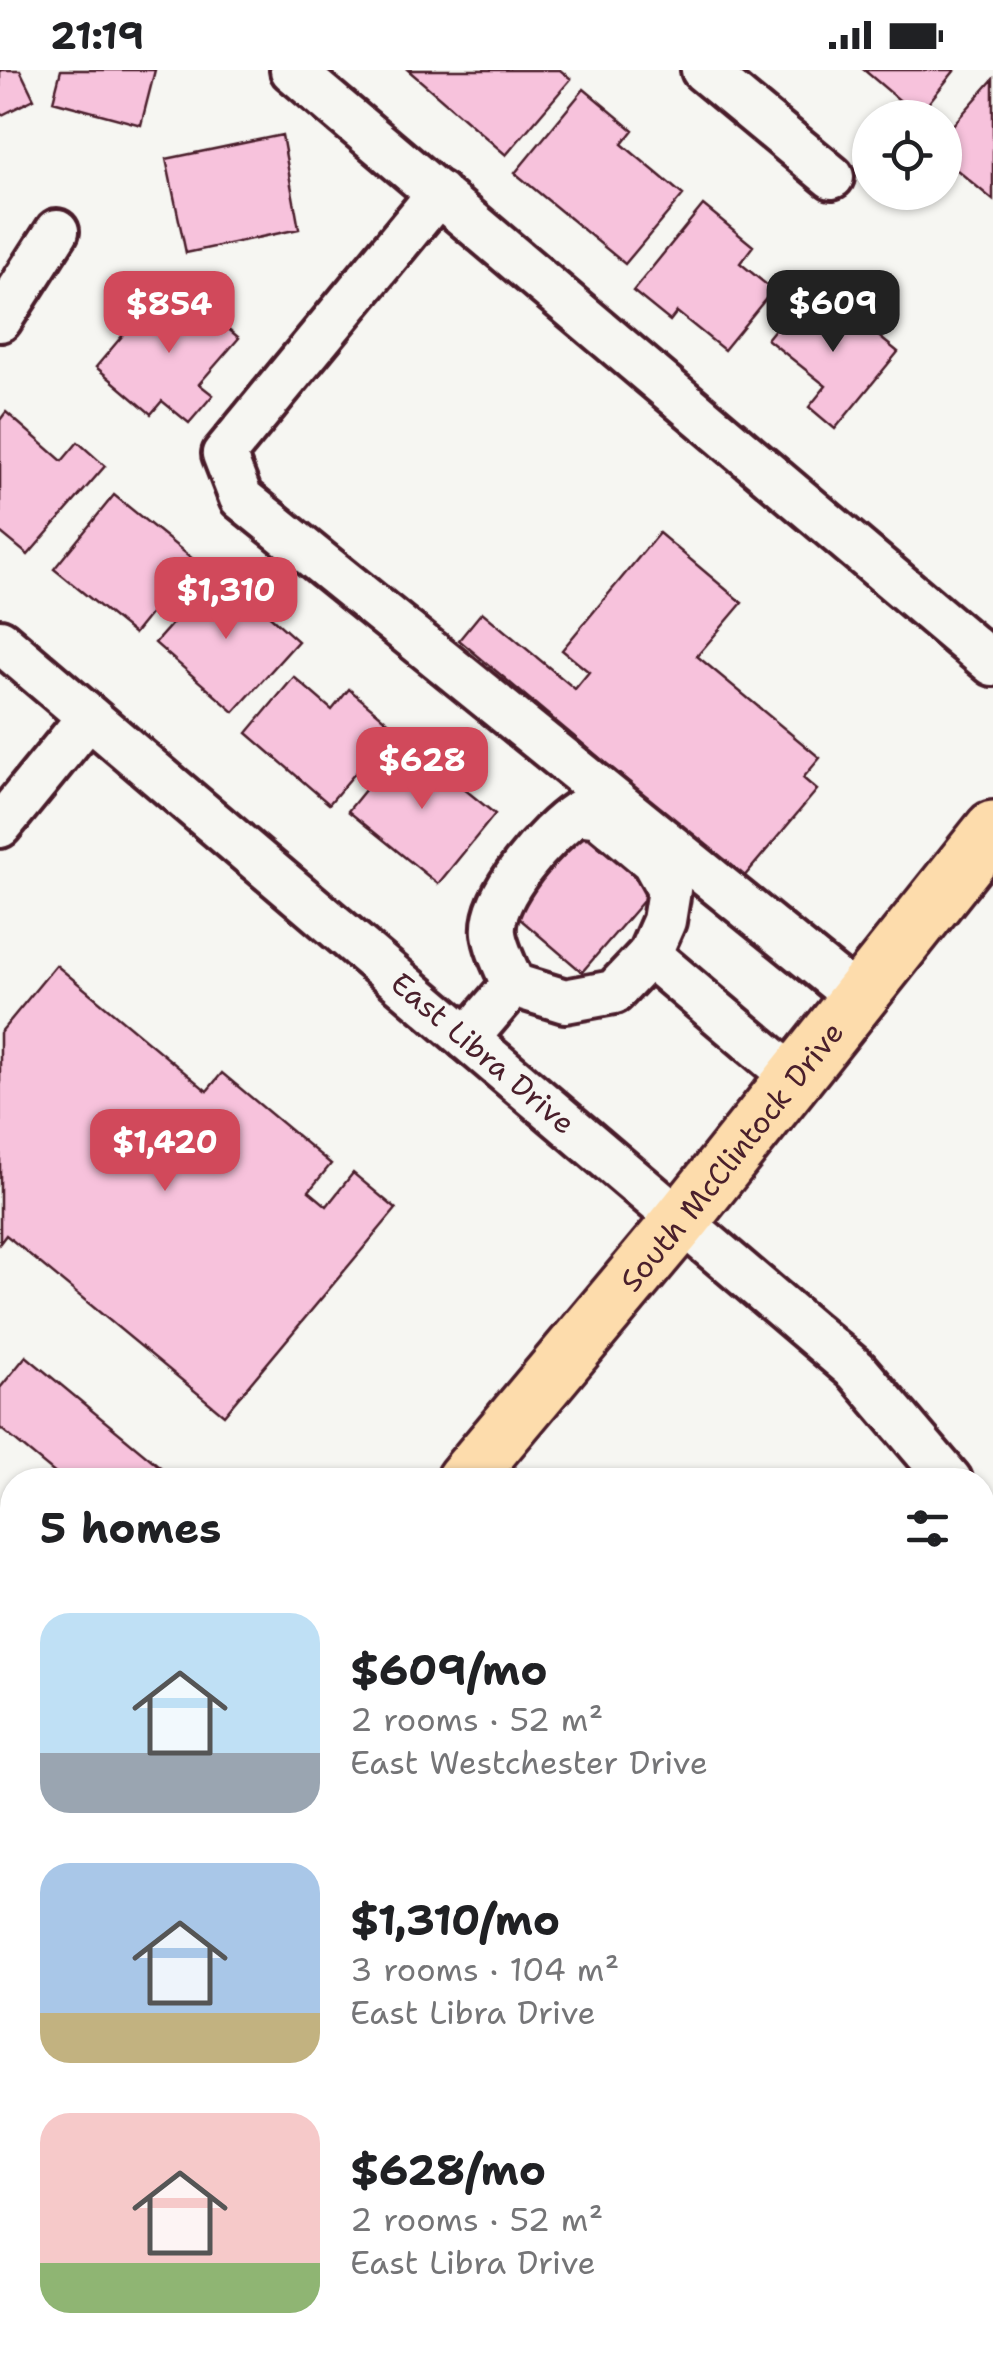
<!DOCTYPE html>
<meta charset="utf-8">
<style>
body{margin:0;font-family:"Shantell Sans",sans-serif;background:#f2f2f2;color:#202124;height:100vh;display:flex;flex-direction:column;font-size:38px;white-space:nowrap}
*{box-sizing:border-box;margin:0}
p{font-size:32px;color:#757577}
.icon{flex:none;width:55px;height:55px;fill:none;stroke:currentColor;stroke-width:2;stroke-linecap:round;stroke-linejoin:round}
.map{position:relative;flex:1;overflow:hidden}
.side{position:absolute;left:0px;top:1398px;width:995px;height:892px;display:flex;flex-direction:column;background:#fff;border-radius:40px 40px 0 0;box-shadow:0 2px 8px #0004}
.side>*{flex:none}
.tools{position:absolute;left:852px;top:30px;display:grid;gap:20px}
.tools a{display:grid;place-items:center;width:110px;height:110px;border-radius:50%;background:#fff;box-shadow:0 2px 8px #0004;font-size:50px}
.price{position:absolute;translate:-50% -85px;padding:0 22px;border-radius:20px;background:#d1495b;color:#fff;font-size:32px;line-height:65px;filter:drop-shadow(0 2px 5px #0008)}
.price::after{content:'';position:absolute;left:50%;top:60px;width:30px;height:22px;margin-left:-15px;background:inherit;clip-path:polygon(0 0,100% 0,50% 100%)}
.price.selected{background:#222;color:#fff}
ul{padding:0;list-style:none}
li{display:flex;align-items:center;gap:30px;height:250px;padding:0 40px}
li span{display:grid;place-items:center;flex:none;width:280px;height:200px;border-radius:30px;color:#555}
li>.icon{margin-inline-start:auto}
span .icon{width:120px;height:120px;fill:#fffc;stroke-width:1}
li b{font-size:42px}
h2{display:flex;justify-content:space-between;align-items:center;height:120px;padding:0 40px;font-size:42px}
.status{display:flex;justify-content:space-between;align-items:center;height:70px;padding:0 50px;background:#fff;direction:ltr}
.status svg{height:28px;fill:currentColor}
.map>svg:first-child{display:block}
.built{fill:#f6e6eb}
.building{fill:#f7c2dc;stroke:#4a1f2b;stroke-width:2.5}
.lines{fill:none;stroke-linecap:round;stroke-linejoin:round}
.minor-casing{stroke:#4a1f2b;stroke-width:50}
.major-casing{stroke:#4a1f2b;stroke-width:62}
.minor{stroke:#f6f6f2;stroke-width:42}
.major{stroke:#fddcac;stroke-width:55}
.labels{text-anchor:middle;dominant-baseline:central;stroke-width:8;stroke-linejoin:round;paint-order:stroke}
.street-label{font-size:30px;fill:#4a1f2b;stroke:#f6f6f2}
</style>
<div class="status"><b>21:19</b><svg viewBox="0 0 49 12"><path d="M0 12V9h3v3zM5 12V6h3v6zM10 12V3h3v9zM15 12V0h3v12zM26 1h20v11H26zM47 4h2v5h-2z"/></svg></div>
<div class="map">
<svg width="993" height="2289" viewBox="0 0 993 2289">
<rect width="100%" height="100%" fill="#f6f6f2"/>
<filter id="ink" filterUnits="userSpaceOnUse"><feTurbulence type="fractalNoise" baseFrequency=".01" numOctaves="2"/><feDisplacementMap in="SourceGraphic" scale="20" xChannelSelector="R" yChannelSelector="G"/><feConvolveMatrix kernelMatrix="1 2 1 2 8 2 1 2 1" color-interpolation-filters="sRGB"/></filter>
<g filter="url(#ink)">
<path class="built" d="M0 2157 12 2169V2278H112L126 2289H0Z"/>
<path class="building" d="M0 0H20L34 29 0 46Z
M61 0H155L141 55 53 31Z
M408 0H560L571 9 506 85Z
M864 0H955L918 46Z
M993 9V130L945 90V64Z
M584 19 633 60 622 74 683 125 625 194 515 103Z
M282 65 299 159 186 183 166 89Z
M703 135 753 176 740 193 773 220 724 280 677 242 670 251 633 221Z
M178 216 239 268 199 314 213 325 189 353 162 331 151 344 96 297 144 240 152 247Z
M805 222 835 247 843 237 898 282 835 359 809 337 826 316 767 269Z
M6 342 62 391 78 372 105 396 28 485 0 462V350Z
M114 425 194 490 134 564 54 499Z
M659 463 742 533 697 586 820 688 803 708 817 720 743 808 459 570 482 542 575 619 589 602 562 580Z
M219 501 298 571 234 642 155 573Z
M294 607 332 640 349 619 394 657 329 734 247 663Z
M405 671 495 744 438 814 348 741Z
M587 755 657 815 582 902 512 842Z
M56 895 207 1021 222 1003 331 1094 309 1121 327 1136 353 1103 396 1139 224 1345 6 1165 0 1173V963Z
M26 1286 176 1410H63L0 1358V1318Z
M0 1554 12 1565V1590L0 1605Z
M531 2278H794L799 2282 794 2289H545Z"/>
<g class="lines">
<defs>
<g id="minor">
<path d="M292 0 993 594"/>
<path d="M703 0 832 107"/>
<path d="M439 123 224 384 241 428 858 928"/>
<path d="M0 250 57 161"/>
<path id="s1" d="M0 571 857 1301 950 1410"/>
<path d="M0 756 89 647"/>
<path d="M649 885 794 1008"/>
<path d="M467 969 513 915 565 931 614 922 649 885 664 851 669 820 653 791 599 746 577 743C548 762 490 826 494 863 496 880 507 899 513 915"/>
<path d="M982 1453 993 1468"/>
</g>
<g id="major">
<path id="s2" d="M464 1410 679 1153 993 759"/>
<path d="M0 1966 12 1952"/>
<path d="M0 2083 12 2093"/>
<path d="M234 2278 248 2289"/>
</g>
</defs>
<use href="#minor" class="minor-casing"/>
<use href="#major" class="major-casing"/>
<use href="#minor" class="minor"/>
<use href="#major" class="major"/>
</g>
</g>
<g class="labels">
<g class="street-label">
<text stroke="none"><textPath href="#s1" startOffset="635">East Libra Drive</textPath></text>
<text stroke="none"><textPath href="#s2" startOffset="420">South McClintock Drive</textPath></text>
</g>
</g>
</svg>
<div class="tools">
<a><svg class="icon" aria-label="locate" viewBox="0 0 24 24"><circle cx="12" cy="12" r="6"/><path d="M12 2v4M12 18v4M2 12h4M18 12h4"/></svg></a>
</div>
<b class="price selected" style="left:833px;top:285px">$609</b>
<b class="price" style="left:169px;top:286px">$854</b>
<b class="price" style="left:226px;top:572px">$1,310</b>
<b class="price" style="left:422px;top:742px">$628</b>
<b class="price" style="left:165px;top:1124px">$1,420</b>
<section class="side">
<h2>5 homes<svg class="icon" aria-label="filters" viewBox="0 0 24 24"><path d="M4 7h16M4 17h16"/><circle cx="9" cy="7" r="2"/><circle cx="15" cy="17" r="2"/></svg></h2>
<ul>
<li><span style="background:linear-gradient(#bfe0f5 70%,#9aa5b1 0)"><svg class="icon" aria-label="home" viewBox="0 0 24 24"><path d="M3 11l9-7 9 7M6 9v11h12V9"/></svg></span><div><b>$609/mo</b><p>2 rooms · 52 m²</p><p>East Westchester Drive</p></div></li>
<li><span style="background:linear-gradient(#a9c7e8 75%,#c2b280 0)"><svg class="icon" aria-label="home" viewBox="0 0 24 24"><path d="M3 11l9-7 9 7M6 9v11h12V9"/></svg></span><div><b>$1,310/mo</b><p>3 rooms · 104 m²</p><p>East Libra Drive</p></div></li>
<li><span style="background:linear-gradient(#f6c9c9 75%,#8fb573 0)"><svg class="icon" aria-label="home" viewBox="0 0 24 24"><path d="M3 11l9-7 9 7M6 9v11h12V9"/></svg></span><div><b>$628/mo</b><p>2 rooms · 52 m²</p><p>East Libra Drive</p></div></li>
</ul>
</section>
</div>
